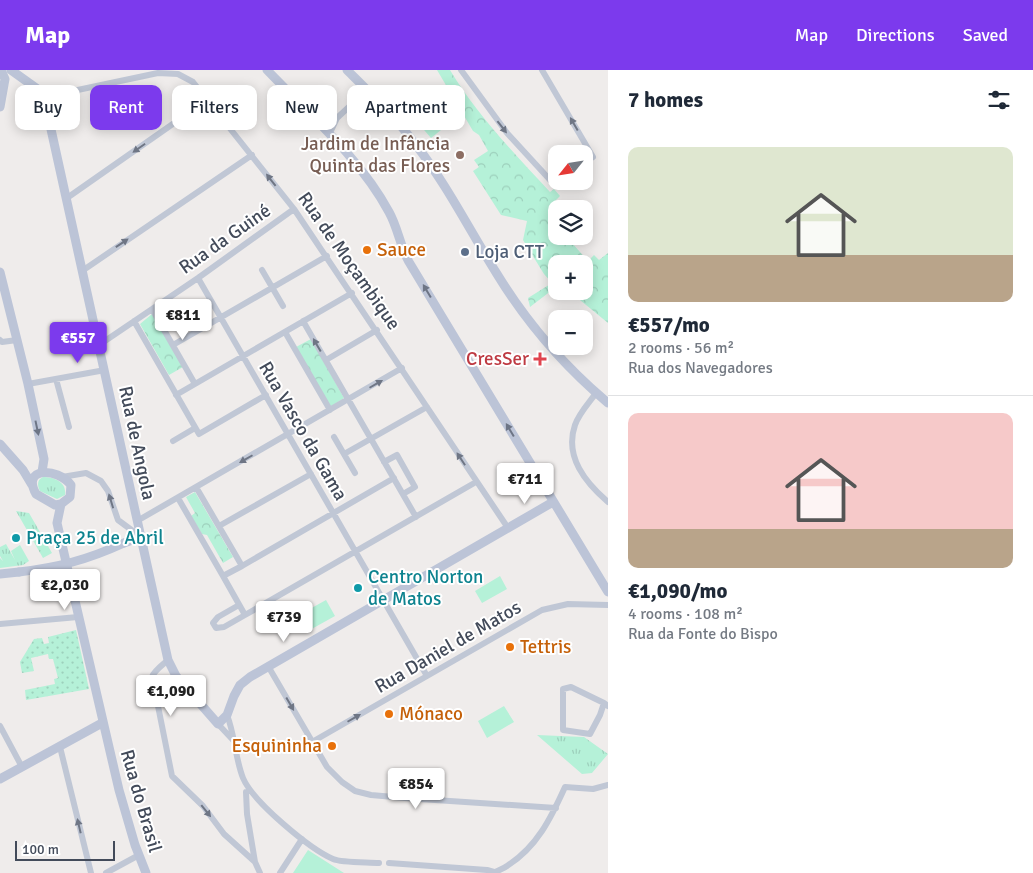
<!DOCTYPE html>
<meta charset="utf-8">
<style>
body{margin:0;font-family:Signika,sans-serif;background:#f2f2f3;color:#1f2937;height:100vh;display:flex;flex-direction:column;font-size:19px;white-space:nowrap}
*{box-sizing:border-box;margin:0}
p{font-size:16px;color:#747a83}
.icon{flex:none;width:28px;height:28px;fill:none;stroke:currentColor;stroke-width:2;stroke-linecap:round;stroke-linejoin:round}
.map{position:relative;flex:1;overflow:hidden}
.sheet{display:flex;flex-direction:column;background:#fff;width:425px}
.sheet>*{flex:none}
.guide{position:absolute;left:15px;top:15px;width:475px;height:45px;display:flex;gap:10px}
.needle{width:32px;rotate:240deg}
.buttons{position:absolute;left:548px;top:75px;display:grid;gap:10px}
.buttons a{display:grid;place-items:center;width:45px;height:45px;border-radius:10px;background:#fff;box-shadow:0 2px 12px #0003;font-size:25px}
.scale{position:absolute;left:15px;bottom:12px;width:100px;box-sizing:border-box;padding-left:5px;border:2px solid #434b5a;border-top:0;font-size:14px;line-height:18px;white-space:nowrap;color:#434b5a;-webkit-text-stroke:4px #fff;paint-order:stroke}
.price{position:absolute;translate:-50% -42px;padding:0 11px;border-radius:5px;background:#fff;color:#222;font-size:16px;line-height:32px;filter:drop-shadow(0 1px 2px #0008)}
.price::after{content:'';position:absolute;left:50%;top:30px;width:15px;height:11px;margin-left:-8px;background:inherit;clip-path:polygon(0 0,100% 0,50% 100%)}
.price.current{background:#7c3aed;color:#fff}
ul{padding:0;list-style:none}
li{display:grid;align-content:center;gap:10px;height:265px;padding:0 20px}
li+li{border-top:1px solid #e0e1e3}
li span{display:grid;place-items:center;height:155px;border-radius:10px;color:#555}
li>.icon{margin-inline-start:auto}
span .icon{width:90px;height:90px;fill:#fffc;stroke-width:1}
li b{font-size:21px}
h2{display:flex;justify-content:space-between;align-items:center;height:60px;padding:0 20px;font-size:21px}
.pill{padding:0 18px;border-radius:10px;background:#fff;box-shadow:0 2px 12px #0003;font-size:18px;line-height:45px}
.pill.current{background:#7c3aed;color:#fff}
header{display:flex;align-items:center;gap:30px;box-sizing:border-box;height:70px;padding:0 25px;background:#7c3aed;color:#fff}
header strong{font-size:24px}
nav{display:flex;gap:28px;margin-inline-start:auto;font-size:18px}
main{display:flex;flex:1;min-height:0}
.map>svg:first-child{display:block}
.grass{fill:url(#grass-tufts)}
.forest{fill:url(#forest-crowns)}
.garden{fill:url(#garden-dots)}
.pitch{fill:#b5f1d8}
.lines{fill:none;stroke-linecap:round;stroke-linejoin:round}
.street{stroke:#c0c7d5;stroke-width:6}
.secondary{stroke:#bcc4d7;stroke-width:9}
.secondary-bridge{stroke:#bcc4d7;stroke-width:9}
.oneway{fill:#6f7685}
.oneway2{fill:#6d7586}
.education-dot{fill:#8d6e63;stroke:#fff;stroke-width:2}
.food-dot{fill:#e8710a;stroke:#fff;stroke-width:2}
.service-dot{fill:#5c6f8a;stroke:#fff;stroke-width:2}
.health-dot{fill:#e0444e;stroke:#fff;stroke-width:2}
.culture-dot{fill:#0f9aa8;stroke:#fff;stroke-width:2}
.labels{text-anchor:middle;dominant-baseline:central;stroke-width:4;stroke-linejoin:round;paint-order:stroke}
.education-label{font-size:19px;fill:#785e54;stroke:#fff;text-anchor:end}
.street-label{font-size:19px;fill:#434b5a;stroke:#fff}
.food-label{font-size:19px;fill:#c56008;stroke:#fff;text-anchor:start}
.service-label{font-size:19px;fill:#4e5e75;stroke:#fff;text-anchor:start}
.health-label{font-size:19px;fill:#be3a42;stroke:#fff;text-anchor:end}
.culture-label{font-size:19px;fill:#0d838f;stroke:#fff;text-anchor:start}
</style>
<header>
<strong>Map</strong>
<nav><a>Map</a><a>Directions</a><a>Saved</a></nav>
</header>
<main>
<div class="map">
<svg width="608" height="803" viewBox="0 0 608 803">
<defs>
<pattern id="grass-tufts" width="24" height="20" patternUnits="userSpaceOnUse" patternTransform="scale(1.25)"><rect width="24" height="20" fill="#b5f1d8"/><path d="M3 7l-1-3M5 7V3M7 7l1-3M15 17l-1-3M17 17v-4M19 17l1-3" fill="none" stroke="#9dd0bc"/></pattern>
<pattern id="forest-crowns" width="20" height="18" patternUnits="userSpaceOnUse" patternTransform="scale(1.25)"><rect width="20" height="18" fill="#b5f1d8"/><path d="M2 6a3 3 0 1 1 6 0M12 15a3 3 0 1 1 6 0" fill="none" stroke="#9dd0bc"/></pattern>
<pattern id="garden-dots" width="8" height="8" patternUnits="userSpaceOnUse" patternTransform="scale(1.25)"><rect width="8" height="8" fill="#b5f1d8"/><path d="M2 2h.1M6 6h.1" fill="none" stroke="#9dd0bc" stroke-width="1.8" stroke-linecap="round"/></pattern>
</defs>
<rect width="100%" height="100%" fill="#efeceb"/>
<path class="grass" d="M43 407C54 407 67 412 65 425L57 429 40 421C37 415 37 410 43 407Z
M16 441 29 443 52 483 43 488Z
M6 474 15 490 11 481 20 475 29 491 23 495 0 498V488L3 491 0 486V477Z
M537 665 584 667 608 684 592 703 582 704Z"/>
<path class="forest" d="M437 0H450C477 45 514 83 550 122L554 119 560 126 551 135 556 142V166H578L572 173 588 191 594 185 599 190 608 183V253L569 221H584V194H556V217L530 237 528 228 552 213 544 204 523 170 527 151 501 145 473 101 479 97 474 90 488 81 479 65 473 61Z
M152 244 183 297 169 305 140 254Z
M311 269 344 328 330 337 296 277Z
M195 422 233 487 223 493 207 465 202 464 191 446 195 443 186 427Z"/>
<path class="garden" d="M76 560 89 619 26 630 25 620 55 614 54 609 58 608 53 589H49L48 584 31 588 34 601 22 603 20 592 34 569 42 568 44 574 49 573 48 567Z"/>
<path class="pitch" d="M444 32 456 48 431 68 418 53Z
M500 506 507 519 482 533 475 521Z
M326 530 335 546 308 561 299 545Z
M504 636 514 652 487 668 478 651Z
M308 780 344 803H293Z"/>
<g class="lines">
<path class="street" d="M461 0 507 63 551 111 556 108
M542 0 593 87 584 93
M43 23 54 25 158 3 178 4 193 12 294 139 508 458
M49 49 58 34 69 22
M329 65 337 48 367 20
M67 128 207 30
M262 200 283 236
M82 201 252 85
M198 208 427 606
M152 239 195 314
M134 251 199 364 266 325
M303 251 416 447
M285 262 330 340
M0 270 2 272 17 270
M99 275 198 208 294 139
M173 275 327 186
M326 290 377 260
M56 309 69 357
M28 314 105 300
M596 323C589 333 579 343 575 355 564 387 586 413 608 432
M176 325 352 223
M334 367 355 403
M173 371 195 358
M344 384 427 337
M384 392 397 385 415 417 403 424
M62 407 86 403 101 411 108 421 118 450 141 467
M178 428 223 506 242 496 196 417
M137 451 402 298
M219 456 311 404
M242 496 394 408
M223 506 245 545
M239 535 218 547 213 553 216 558 224 557 245 545 476 412
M0 554 78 547
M168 590C153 603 146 606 156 626L172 706 203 736 224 764 255 792 260 803
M268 596 327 697 342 712 355 721 371 725 405 728 556 738
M604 633 600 645 590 664 563 660V619L571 617 604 633 608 636
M227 645C235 665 235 688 243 708 253 732 310 779 333 789 342 793 368 792 379 793
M218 654 233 670
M0 656 22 697
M312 672 542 540 568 534 608 535
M60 677 91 803
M246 722 247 744 255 792
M389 793 487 800 494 802
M106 803 139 785
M280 803 302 769
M494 803C498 800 503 799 507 796 537 777 551 748 565 717L593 719 608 715"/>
<path class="secondary" d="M11 0 43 23 168 590 176 606 218 654 227 645 234 626 240 615 250 607 553 432
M267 0C309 44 360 88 389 142 398 158 400 176 409 192L608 522
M347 0C371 24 396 48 416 75 447 115 470 161 497 204 527 253 564 296 608 333
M0 37 5 9 1 0
M0 202 28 314 44 389 42 402
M0 374 23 400 32 415
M61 434 55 435 36 424C21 397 57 397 71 415L70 427 61 434 57 453 119 720 135 775 146 803
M124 473 141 467
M0 504 19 502
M0 709 102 653"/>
<path class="secondary-bridge" d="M19 502C59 497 87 490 124 473"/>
</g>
<defs><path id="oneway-solid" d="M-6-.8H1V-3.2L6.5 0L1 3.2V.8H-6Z" transform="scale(1.25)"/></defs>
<g class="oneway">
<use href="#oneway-solid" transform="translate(574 54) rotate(-120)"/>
<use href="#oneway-solid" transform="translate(502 57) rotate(52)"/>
<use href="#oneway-solid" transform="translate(139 78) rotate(145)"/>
<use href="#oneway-solid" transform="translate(271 110) rotate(-128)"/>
<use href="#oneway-solid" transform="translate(122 173) rotate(-34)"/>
<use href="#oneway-solid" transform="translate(317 275) rotate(-120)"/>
<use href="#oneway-solid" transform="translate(376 314) rotate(-30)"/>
<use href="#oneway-solid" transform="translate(246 389) rotate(150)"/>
<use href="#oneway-solid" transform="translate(461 389) rotate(-123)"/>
<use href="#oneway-solid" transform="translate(111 431) rotate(-107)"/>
<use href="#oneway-solid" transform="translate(290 634) rotate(60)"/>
<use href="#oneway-solid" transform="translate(354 648) rotate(-30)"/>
<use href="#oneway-solid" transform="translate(206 741) rotate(51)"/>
<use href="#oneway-solid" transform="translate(79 756) rotate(-103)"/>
</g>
<g class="oneway2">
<use href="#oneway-solid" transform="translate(427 221) rotate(-121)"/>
<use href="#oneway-solid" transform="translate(37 358) rotate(78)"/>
<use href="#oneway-solid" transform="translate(510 360) rotate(-121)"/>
</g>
<circle class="education-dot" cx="460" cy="85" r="5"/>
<g class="food-dot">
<circle cx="367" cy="180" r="5"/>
<circle cx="510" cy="577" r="5"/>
<circle cx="389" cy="644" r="5"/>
<circle cx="332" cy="676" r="5"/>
</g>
<circle class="service-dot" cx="465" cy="182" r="5"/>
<path class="health-dot" d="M537.5 281.5h5v5h5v5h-5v5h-5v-5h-5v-5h5z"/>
<g class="culture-dot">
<circle cx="16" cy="468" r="5"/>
<circle cx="358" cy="518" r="5"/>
</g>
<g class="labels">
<g class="education-label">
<text x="450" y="74">Jardim de Infância<tspan x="450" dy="22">Quinta das Flores</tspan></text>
</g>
<g class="street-label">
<text transform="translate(225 169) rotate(-35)">Rua da Guiné</text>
<text transform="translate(349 191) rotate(55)">Rua de Moçambique</text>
<text transform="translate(303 361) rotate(60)">Rua Vasco da Gama</text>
<text transform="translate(137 373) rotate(78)">Rua de Angola</text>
<text transform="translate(448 577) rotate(-30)">Rua Daniel de Matos</text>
<text transform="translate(141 731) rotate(74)">Rua do Brasil</text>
</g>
<g class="food-label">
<text x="377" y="180">Sauce</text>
<text x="520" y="577">Tettris</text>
<text x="399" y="644">Mónaco</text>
<text x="322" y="676" text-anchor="end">Esquininha</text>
</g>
<g class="service-label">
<text x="475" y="182">Loja CTT</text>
</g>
<g class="health-label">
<text x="529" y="289">CresSer</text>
</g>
<g class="culture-label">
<text x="26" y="468">Praça 25 de Abril</text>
<text x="368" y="507">Centro Norton<tspan x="368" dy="22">de Matos</tspan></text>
</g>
</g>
</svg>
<div class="buttons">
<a><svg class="needle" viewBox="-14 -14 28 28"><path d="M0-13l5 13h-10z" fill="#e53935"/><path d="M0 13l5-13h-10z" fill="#747a83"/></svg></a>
<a><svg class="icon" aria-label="layers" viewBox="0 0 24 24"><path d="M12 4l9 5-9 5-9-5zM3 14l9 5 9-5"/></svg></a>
<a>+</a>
<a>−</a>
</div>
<div class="scale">100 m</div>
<b class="price" style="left:183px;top:271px">€811</b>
<b class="price current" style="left:78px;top:294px">€557</b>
<b class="price" style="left:525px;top:435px">€711</b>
<b class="price" style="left:65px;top:541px">€2,030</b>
<b class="price" style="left:284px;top:573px">€739</b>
<b class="price" style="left:171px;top:647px">€1,090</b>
<b class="price" style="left:416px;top:740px">€854</b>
<div class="guide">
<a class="pill">Buy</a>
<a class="pill current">Rent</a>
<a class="pill">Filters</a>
<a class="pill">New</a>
<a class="pill">Apartment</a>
</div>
</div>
<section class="sheet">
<h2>7 homes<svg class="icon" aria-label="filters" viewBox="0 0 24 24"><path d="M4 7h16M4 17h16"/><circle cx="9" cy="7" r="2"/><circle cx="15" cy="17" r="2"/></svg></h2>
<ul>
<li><span style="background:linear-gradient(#dfe7d0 70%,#b9a48a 0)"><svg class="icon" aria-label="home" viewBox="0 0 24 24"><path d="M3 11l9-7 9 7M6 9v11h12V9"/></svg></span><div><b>€557/mo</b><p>2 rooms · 56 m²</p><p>Rua dos Navegadores</p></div></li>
<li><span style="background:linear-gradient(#f6c9c9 75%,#b9a48a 0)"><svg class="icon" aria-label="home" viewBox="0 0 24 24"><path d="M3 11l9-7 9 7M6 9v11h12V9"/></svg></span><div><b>€1,090/mo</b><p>4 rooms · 108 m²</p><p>Rua da Fonte do Bispo</p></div></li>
</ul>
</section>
</main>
